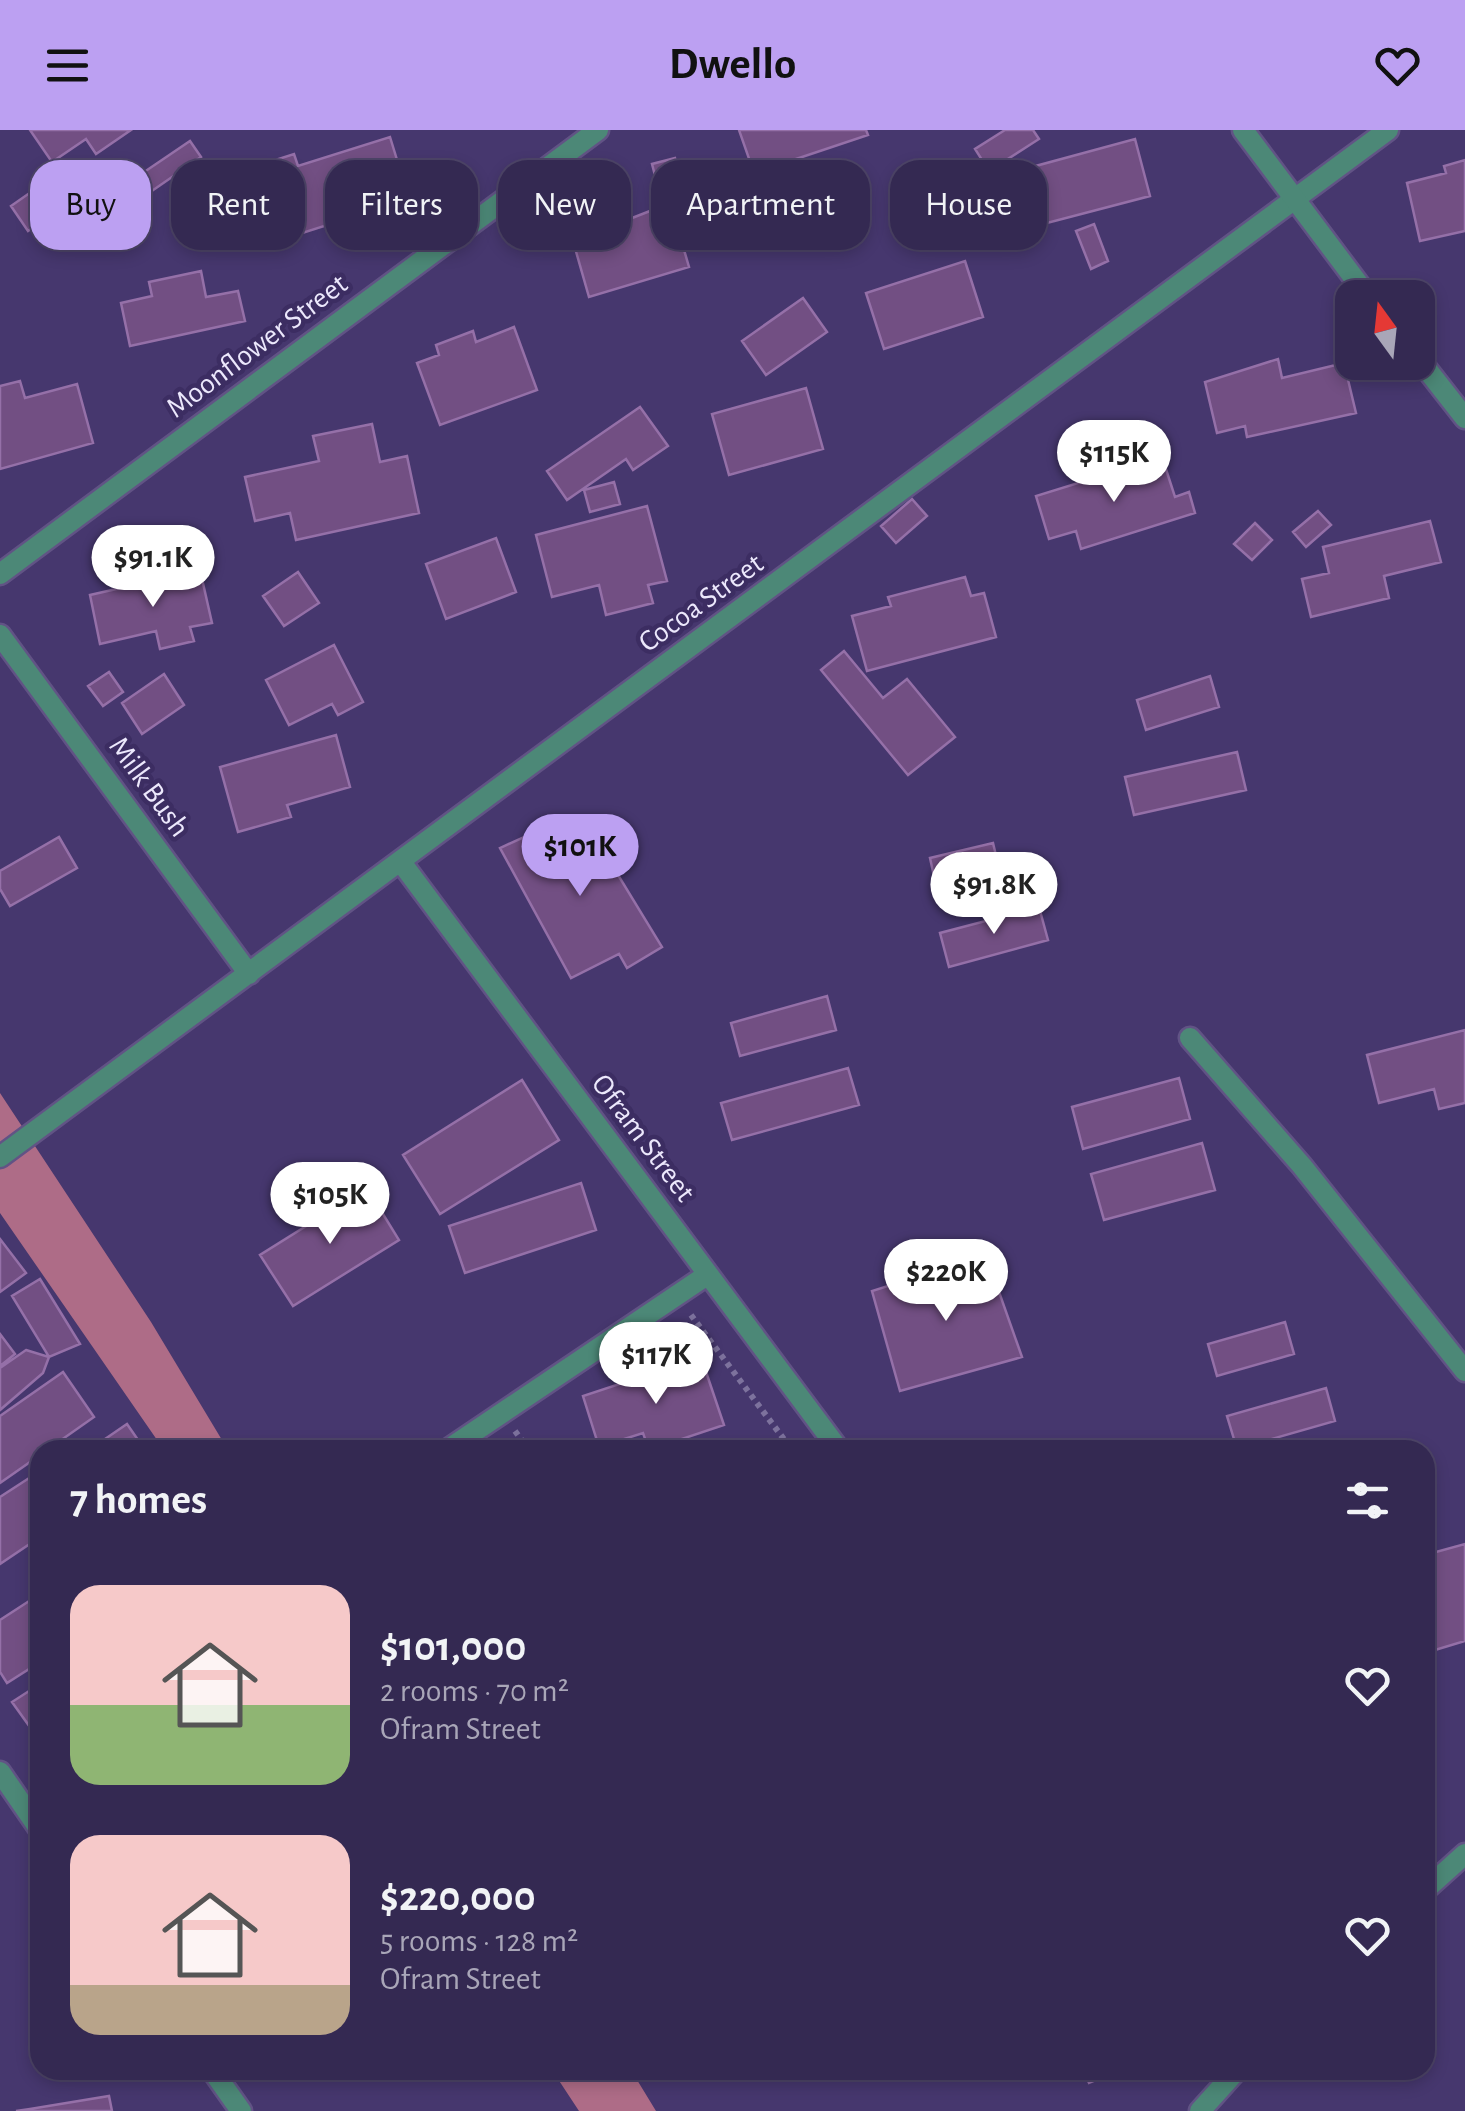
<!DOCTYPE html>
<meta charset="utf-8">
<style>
body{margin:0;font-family:"Alegreya Sans",sans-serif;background:#3c3159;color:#f1f3f6;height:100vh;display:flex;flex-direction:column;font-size:38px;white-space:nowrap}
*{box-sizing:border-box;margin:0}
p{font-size:32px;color:#a9a6b8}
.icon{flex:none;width:55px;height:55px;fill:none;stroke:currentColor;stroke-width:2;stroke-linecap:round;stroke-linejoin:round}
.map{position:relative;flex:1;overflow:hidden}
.side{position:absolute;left:30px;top:1310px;width:1405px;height:640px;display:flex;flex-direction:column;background:#342952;border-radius:30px;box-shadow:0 5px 15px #0003,0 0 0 2px #4e4569}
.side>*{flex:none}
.guide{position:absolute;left:30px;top:30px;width:1405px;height:90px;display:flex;gap:20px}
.needle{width:65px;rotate:345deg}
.controls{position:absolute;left:1335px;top:150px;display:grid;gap:20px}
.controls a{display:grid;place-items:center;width:100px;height:100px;border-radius:20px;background:#342952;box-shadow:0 5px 15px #0003,0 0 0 2px #4e4569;font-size:50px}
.price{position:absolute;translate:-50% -85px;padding:0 22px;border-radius:35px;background:#fff;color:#222;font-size:32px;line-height:65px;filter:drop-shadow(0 2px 5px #0008)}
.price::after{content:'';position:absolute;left:50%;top:60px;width:30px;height:22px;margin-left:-15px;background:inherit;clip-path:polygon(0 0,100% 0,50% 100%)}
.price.active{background:#bca0f2;color:#111}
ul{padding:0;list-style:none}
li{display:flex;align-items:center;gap:30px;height:250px;padding:0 40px}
li span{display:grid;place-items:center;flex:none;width:280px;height:200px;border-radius:30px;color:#555}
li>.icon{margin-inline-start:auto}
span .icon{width:120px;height:120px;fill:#fffc;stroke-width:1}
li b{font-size:42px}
h2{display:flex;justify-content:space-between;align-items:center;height:120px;padding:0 40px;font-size:42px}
.pill{padding:0 35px;border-radius:30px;background:#342952;box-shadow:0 5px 15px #0003,0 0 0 2px #4e4569;font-size:35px;line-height:90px}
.pill.active{background:#bca0f2;color:#111}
header{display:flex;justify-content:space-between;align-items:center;height:130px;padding:0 40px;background:#bca0f2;color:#111;font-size:45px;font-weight:600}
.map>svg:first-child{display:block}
.water{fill:#ae6c87}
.building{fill:#724f83;stroke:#9570a8;stroke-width:2.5}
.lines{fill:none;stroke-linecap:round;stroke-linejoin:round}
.minor-casing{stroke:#615385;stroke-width:25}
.tertiary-casing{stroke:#615385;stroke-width:25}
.path{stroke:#7d729d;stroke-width:6;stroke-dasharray:5 5;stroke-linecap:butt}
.minor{stroke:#4c8877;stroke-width:20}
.tertiary{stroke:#4c8877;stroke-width:20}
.labels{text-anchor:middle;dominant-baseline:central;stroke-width:9;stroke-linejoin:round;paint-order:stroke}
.street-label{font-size:30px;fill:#ece8fc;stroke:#3c2d62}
</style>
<header><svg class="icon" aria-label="menu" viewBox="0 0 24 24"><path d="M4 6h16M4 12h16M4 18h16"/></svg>Dwello<svg class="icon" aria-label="heart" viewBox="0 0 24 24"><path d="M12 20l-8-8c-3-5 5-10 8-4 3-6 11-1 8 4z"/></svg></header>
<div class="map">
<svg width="1465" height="1981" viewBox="0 0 1465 1981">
<rect width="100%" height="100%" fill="#46376e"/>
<path class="water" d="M0 963 151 1192 228 1320H164L0 1083Z
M552 1940H631L656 1981H579Z"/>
<path class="building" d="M30 0H131L96 24 86 9 52 32Z
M739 0H866L868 5 754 43Z
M1005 0H1033L1039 9 989 41 975 19Z
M390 7 409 69 293 106 269 32 294 24 298 36Z
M1135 9 1150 66 1047 93 1032 37Z
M190 11 201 27 133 74 122 57Z
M675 28 683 55 659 61 652 34Z
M1465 30V101L1420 111 1407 53 1446 43 1444 36Z
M790 36 808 87 771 100 753 49Z
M34 60 51 85 28 101 11 76Z
M650 81 652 88 673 82 689 137 589 167 573 111Z
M1094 94 1108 131 1091 139 1076 101Z
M965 131 983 187 884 219 866 163Z
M201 141 206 167 238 161 245 191 130 216 121 173 152 166 149 152Z
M803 168 827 202 766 245 742 211Z
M514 197 537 260 440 295 417 233 439 225 436 215 473 201 476 212Z
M1278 229 1282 248 1344 233 1356 283 1247 307 1245 296 1217 303 1205 252Z
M20 251 25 268 77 254 93 313 0 339V256Z
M806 258 823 319 729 345 712 284Z
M640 277 668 316 633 340 626 329 567 370 547 341Z
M372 294 380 332 407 326 419 383 296 410 290 383 255 391 245 347 319 331 313 306Z
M1162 327 1175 367 1189 362 1195 383 1081 419 1076 401 1049 409 1036 366Z
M614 352 620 374 590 382 584 360Z
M912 369 927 386 896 413 881 396Z
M647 376 667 451 648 455 653 473 606 485 599 455 552 467 536 405Z
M1318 381 1331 395 1306 417 1293 402Z
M1430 391 1441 432 1384 446 1389 468 1311 487 1302 449 1329 443 1323 417Z
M1255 393 1272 410 1252 430 1234 414Z
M496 408 516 462 446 489 426 434Z
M200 440 212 493 190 497 194 511 160 519 156 501 100 514 90 465Z
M298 442 319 473 284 496 263 466Z
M965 447 971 466 984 463 996 507 867 541 852 486 891 476 888 467Z
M334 515 363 572 338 585 332 574 289 595 266 550Z
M844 521 883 568 907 549 955 607 908 645 821 540Z
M109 542 123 562 103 576 88 556Z
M164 544 184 575 142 604 122 573Z
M1210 546 1219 577 1146 600 1137 570Z
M336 605 350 657 287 675 291 687 238 702 220 637Z
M1237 622 1246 660 1134 685 1125 647Z
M555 693 562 703 587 694 662 817 627 838 619 824 571 848 500 718Z
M59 707 77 738 10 776 0 759V741Z
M993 713 1001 746 937 760 930 728Z
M1039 777 1048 810 949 837 940 803Z
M827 866 836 900 740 926 731 893Z
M1465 900V973L1439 979 1434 959 1379 973 1367 925Z
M848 938 859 975 732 1010 721 973Z
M1179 948 1190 989 1083 1019 1072 977Z
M522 950 559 1010 440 1084 403 1025Z
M1202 1013 1215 1060 1104 1090 1091 1044Z
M581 1053 596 1100 465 1143 449 1096Z
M367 1058 399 1110 293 1176 260 1125Z
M0 1109 26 1143 0 1162Z
M986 1125 1022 1227 900 1261 872 1161Z
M40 1149 80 1214 49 1227 12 1166Z
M1285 1192 1294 1224 1217 1246 1208 1214Z
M0 1204 15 1224 0 1236Z
M26 1220 49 1227 43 1243 0 1280V1238Z
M701 1227 724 1295 649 1320 643 1303 599 1317 583 1266Z
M63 1242 94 1287 47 1320H40V1325L0 1353V1286Z
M1326 1258 1335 1291 1237 1319 1227 1286Z
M127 1294 145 1320H89Z
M40 1341V1407L0 1434V1367Z
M1465 1414V1511L1425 1523V1425Z
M40 1464V1532L7 1553 0 1542V1490Z
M40 1554V1611L12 1572Z
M1083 1940H1120L1089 1953Z
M109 1966 112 1981H16L30 1979Z"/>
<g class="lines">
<defs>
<path id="minor" d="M0 444 598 0
M0 505 249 844
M401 732 839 1320
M1190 908 1302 1036 1465 1241
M0 1027 1388 0
M447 1320 707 1145
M0 1642 40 1700
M1425 1760 1465 1724
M212 1940 241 1981
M1200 1981 1237 1940"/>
<path id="tertiary" d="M1243 0 1369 168
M1418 228 1465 288"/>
</defs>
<use href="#minor" class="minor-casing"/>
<use href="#tertiary" class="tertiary-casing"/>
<path class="path" d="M691 1185 792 1320
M515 1301 529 1320"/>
<use href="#minor" class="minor"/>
<use href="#tertiary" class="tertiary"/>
</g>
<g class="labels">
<g class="street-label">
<text transform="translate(257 216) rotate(-37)">Moonflower Street</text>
<text transform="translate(701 473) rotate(-36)">Cocoa Street</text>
<text transform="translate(149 657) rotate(54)">Milk Bush</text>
<text transform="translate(643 1008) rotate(53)">Ofram Street</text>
</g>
</g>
</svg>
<div class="controls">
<a><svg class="needle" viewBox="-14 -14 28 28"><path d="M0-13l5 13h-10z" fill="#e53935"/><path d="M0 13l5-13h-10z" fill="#a9a6b8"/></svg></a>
</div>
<b class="price" style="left:1114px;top:375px">$115K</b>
<b class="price" style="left:153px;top:480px">$91.1K</b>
<b class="price active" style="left:580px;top:769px">$101K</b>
<b class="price" style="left:994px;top:807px">$91.8K</b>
<b class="price" style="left:330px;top:1117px">$105K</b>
<b class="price" style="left:946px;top:1194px">$220K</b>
<b class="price" style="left:656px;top:1277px">$117K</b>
<div class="guide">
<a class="pill active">Buy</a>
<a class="pill">Rent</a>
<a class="pill">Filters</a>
<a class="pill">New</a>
<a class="pill">Apartment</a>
<a class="pill">House</a>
</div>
<section class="side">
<h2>7 homes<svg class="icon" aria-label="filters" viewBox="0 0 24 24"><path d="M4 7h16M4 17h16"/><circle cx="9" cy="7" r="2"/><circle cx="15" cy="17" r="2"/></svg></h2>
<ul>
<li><span style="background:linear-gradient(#f6c9c9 60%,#8fb573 0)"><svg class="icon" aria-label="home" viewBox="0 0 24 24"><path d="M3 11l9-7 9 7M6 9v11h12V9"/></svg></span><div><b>$101,000</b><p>2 rooms · 70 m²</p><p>Ofram Street</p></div><svg class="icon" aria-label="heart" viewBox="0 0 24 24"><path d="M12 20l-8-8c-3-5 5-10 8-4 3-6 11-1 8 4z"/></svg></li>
<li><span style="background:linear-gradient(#f6c9c9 75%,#b9a48a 0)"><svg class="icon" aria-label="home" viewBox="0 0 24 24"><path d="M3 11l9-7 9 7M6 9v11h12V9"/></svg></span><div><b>$220,000</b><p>5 rooms · 128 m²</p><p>Ofram Street</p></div><svg class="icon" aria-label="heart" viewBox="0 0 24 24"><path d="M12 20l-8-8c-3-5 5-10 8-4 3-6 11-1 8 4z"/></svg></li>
</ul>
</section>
</div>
